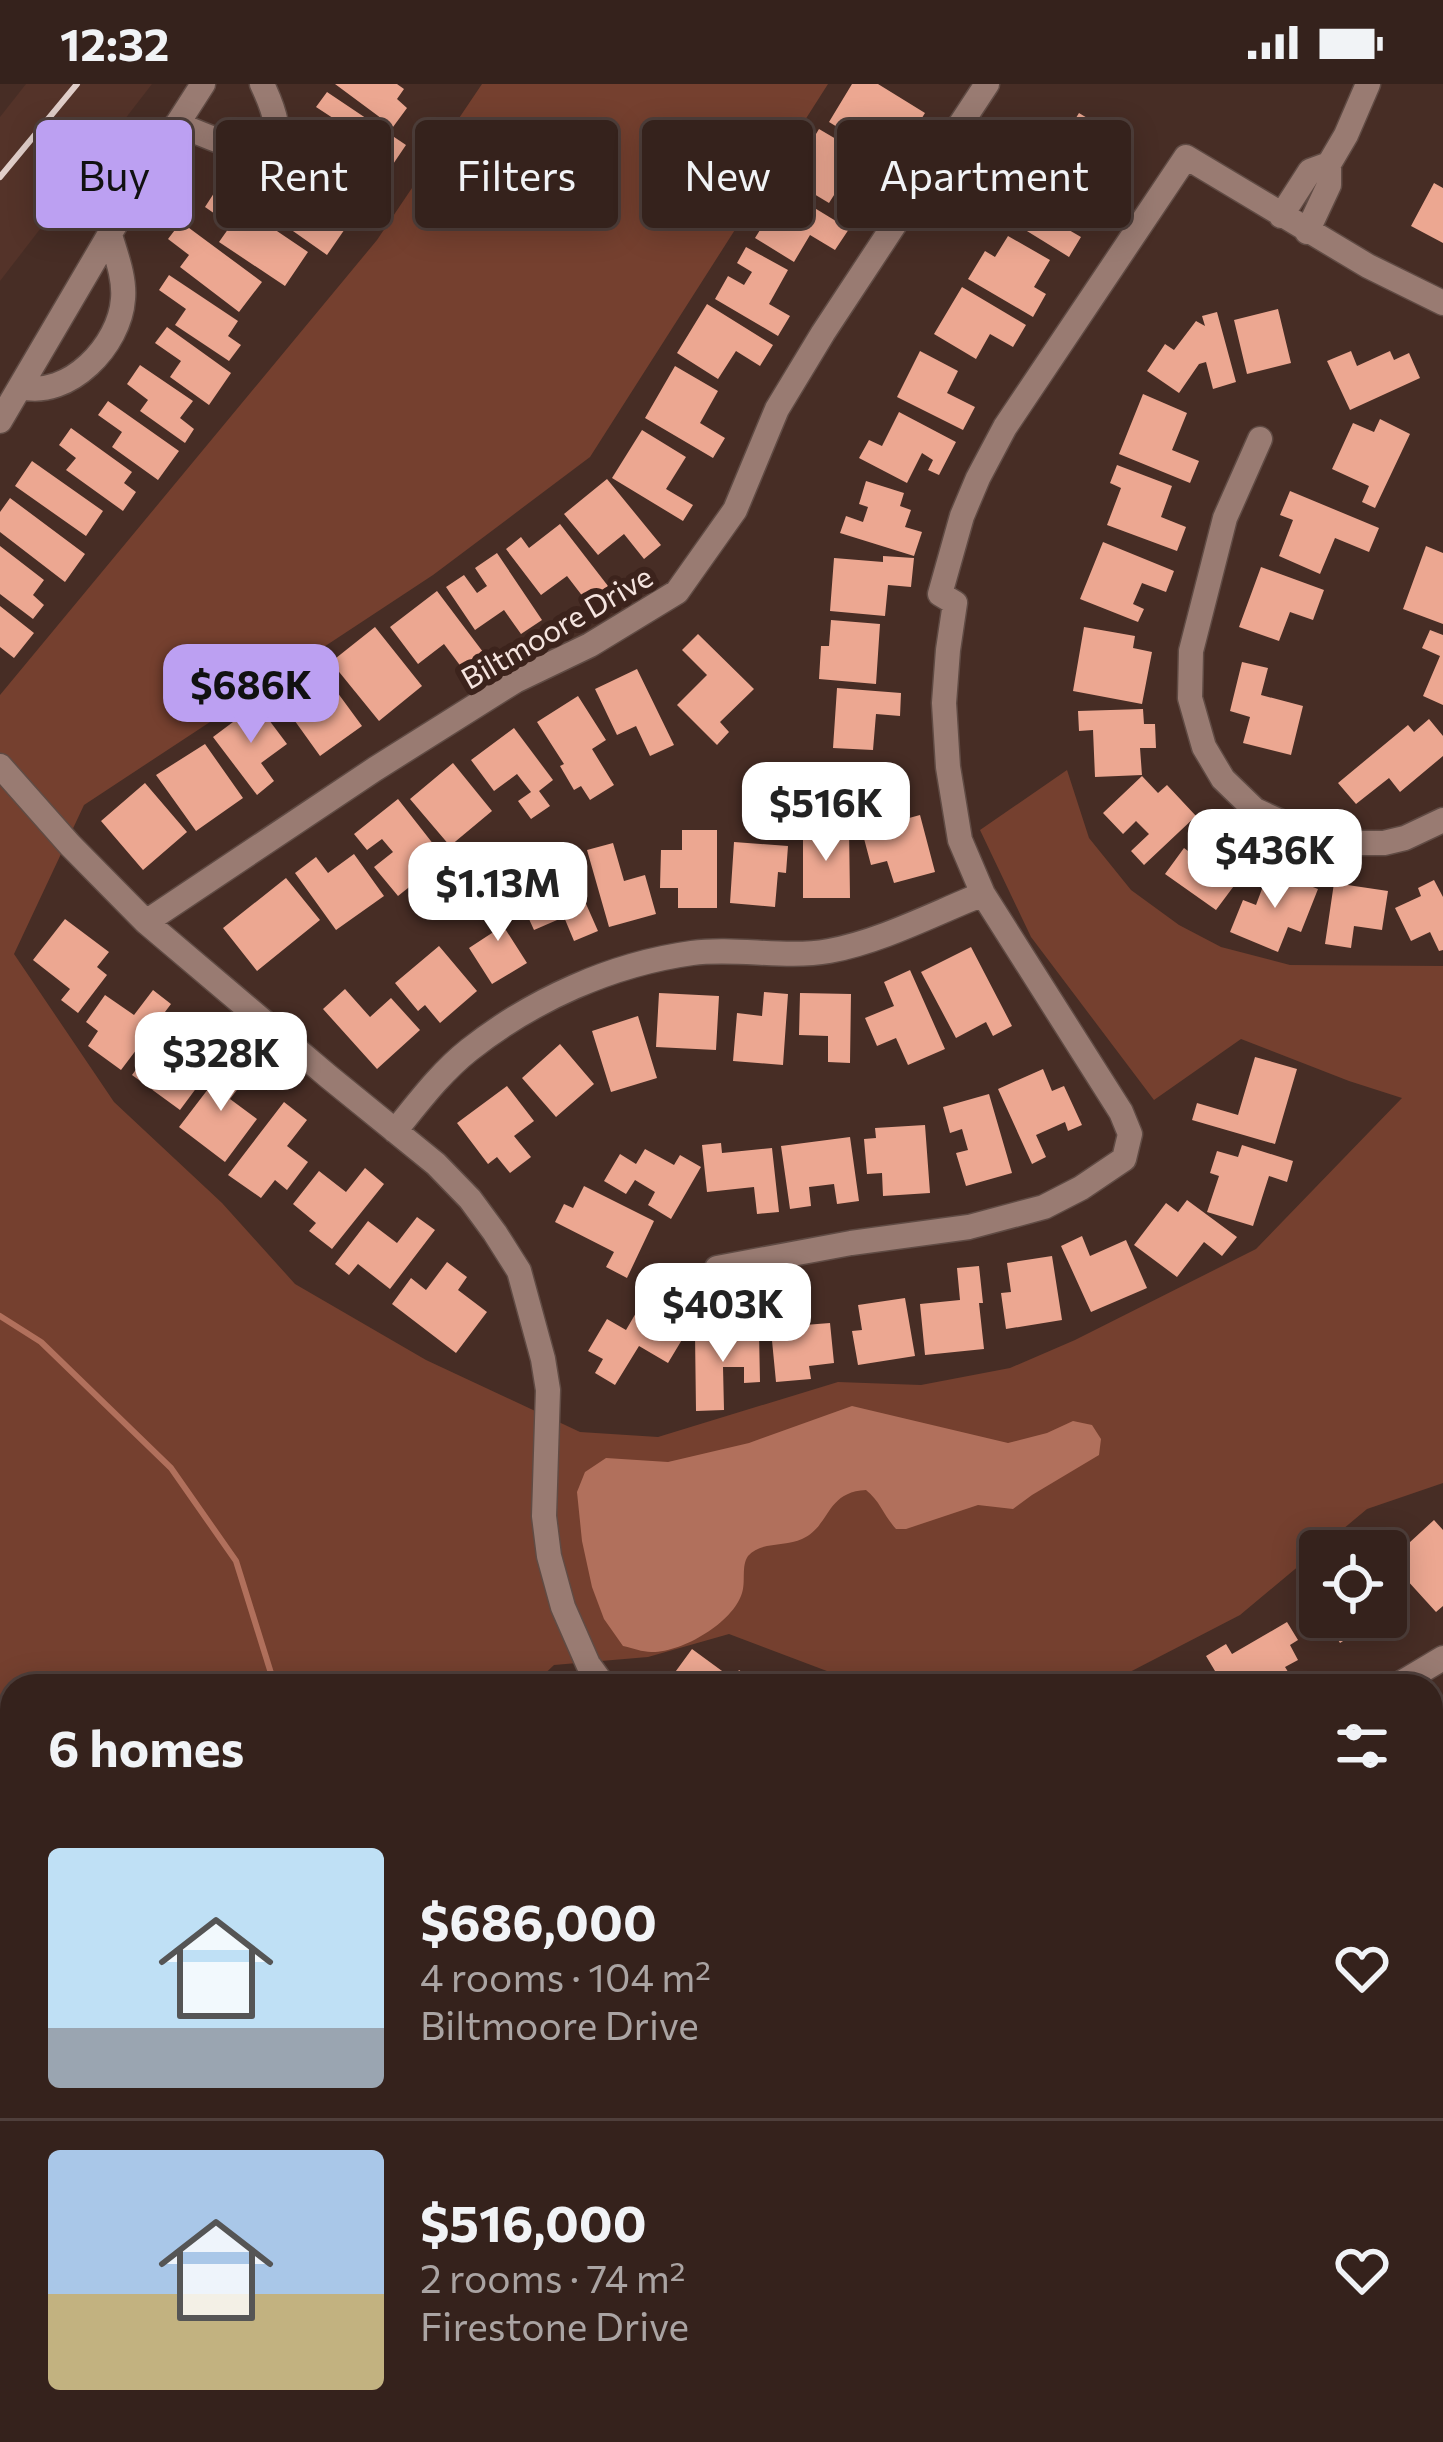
<!DOCTYPE html>
<meta charset="utf-8">
<style>
body{margin:0;font-family:Commissioner,sans-serif;background:#3d2a25;color:#f1f3f6;height:100vh;display:flex;flex-direction:column;font-size:45px;white-space:nowrap}
*{box-sizing:border-box;margin:0}
p{font-size:39px;color:#aaa4a3}
.icon{flex:none;width:66px;height:66px;fill:none;stroke:currentColor;stroke-width:2;stroke-linecap:round;stroke-linejoin:round}
.map{position:relative;flex:1;overflow:hidden}
.sheet{position:absolute;left:0px;top:1590px;width:1443px;height:768px;display:flex;flex-direction:column;background:#35221c;border-radius:36px 36px 0 0;box-shadow:0 6px 30px #0003,0 0 0 3px #4f3f3b}
.sheet>*{flex:none}
.banner{position:absolute;left:36px;top:36px;width:1371px;height:108px;display:flex;gap:24px}
.controls{position:absolute;left:1299px;top:1446px;display:grid;gap:24px}
.controls a{display:grid;place-items:center;width:108px;height:108px;border-radius:12px;background:#35221c;box-shadow:0 6px 30px #0003,0 0 0 3px #4f3f3b;font-size:60px}
.price{position:absolute;translate:-50% -102px;padding:0 27px;border-radius:24px;background:#fff;color:#222;font-size:39px;line-height:78px;filter:drop-shadow(0 3px 6px #0008)}
.price::after{content:'';position:absolute;left:50%;top:72px;width:36px;height:27px;margin-left:-18px;background:inherit;clip-path:polygon(0 0,100% 0,50% 100%)}
.price.on{background:#bca0f2;color:#111}
ul{padding:0;list-style:none}
li{display:flex;align-items:center;gap:36px;height:300px;padding:0 48px}
li+li{border-top:3px solid #4f3f3b}
li span{display:grid;place-items:center;flex:none;width:336px;height:240px;border-radius:12px;color:#555}
li>.icon{margin-inline-start:auto}
span .icon{width:144px;height:144px;fill:#fffc;stroke-width:1}
li b{font-size:51px}
h2{display:flex;justify-content:space-between;align-items:center;height:144px;padding:0 48px;font-size:51px}
.pill{padding:0 42px;border-radius:12px;background:#35221c;box-shadow:0 6px 30px #0003,0 0 0 3px #4f3f3b;font-size:42px;line-height:108px}
.pill.on{background:#bca0f2;color:#111}
.status{display:flex;justify-content:space-between;align-items:center;height:84px;padding:0 60px;background:#35221c;direction:ltr}
.status svg{height:33px;fill:currentColor}
.map>svg:first-child{display:block}
.built{fill:#543329}
.green{fill:#75402f}
.water{fill:#b1705c}
.lines{fill:none;stroke-linecap:round;stroke-linejoin:round}
.stream{stroke:#b1705c;stroke-width:6}
.building{fill:#eca791}
.minor-casing{stroke:#604b44;stroke-width:27}
.minor{stroke:#997b72;stroke-width:24}
.rail{stroke:#e0cec9;stroke-width:6}
.labels{text-anchor:middle;dominant-baseline:central;stroke-width:12;stroke-linejoin:round;paint-order:stroke}
.street-label{font-size:30px;fill:#f5e4df;stroke:#3c231c}
</style>
<div class="status"><b>12:32</b><svg viewBox="0 0 49 12"><path d="M0 12V9h3v3zM5 12V6h3v6zM10 12V3h3v9zM15 12V0h3v12zM26 1h20v11H26zM47 4h2v5h-2z"/></svg></div>
<div class="map">
<svg width="1443" height="2358" viewBox="0 0 1443 2358">
<rect width="100%" height="100%" fill="#472d25"/>
<path class="built" d="M26 0H152L0 197V33Z"/>
<path class="green" d="M482 0H828L590 373 433 491 84 721 14 870 114 1018 222 1119 295 1200 426 1276 580 1348 658 1353 838 1298 921 1301 1010 1284 1075 1256 1256 1165 1402 1014 1349 997 1241 955 1154 1016 1031 853 980 746 1067 686 1089 754 1131 806 1179 841 1221 863 1290 881 1443 882V1399L1367 1425 1240 1531 1124 1591 1078 1602H875L856 1598 729 1550 648 1573 554 1581 532 1602H12V2346H493L499 2358H0V611L377 156Z
M893 2346H1166L1161 2358H886Z"/>
<path class="water" d="M852 1322 1008 1359 1047 1349 1073 1337 1092 1341 1101 1355 1099 1371 1032 1411 1013 1425 978 1421 906 1445H896C884 1432 880 1417 866 1406 825 1408 831 1442 802 1455 786 1463 761 1457 748 1472 741 1482 746 1498 742 1509 733 1539 681 1569 651 1568 643 1568 632 1564 623 1562L604 1535 592 1503 582 1457 577 1408 585 1388 606 1374 668 1378 749 1359Z
M200 2346H340L343 2358H190Z"/>
<g class="lines">
<path class="stream" d="M0 1232 41 1258 171 1384 236 1477 275 1602"/>
</g>
<path class="building" d="M335 0H397L404 5 397 15 407 24 393 43Z
M852 0H878L925 29 912 50 887 35 870 63 829 38Z
M327 8 406 61 385 92 328 54 339 38 316 23Z
M1079 29 1122 55 1104 84 1121 95 1108 116 1048 79Z
M819 45 887 85 874 109 846 92 829 119 789 95Z
M316 60 368 89 356 110 371 118 363 132 313 104 324 85 308 76Z
M1045 90 1081 112 1062 142 1081 153 1069 173 1014 139Z
M285 95 349 139 327 171 283 140 292 127 272 113Z
M1434 99 1443 104V159L1411 142Z
M216 106 308 168 285 202 219 158 231 141 205 123Z
M785 106 849 145 835 166 810 151 794 178 755 154Z
M181 138 262 198 239 228 180 183 189 171 168 155Z
M1008 152 1050 176 1034 203 1046 210 1033 233 968 195 985 167 995 173Z
M746 163 788 186 769 220 790 232 778 252 715 215 728 192 744 201 752 188 737 179Z
M169 191 238 237 228 252 241 261 229 277 175 241 186 225 159 206Z
M962 203 1026 241 1013 263 990 250 976 275 934 250Z
M707 220 773 261 760 282 736 267 718 295 677 269Z
M1278 225 1291 279 1247 290 1234 236Z
M1217 228 1236 298 1213 305 1206 278 1199 280 1179 309 1147 287 1165 260 1174 266 1196 237 1205 242 1202 232Z
M167 243 231 289 209 321 170 293 181 277 155 259Z
M920 267 958 287 947 309 975 323 963 346 897 313Z
M1351 267 1357 282 1390 267 1394 276 1409 269 1420 294 1350 326 1327 277Z
M140 281 193 317 180 334 194 345 185 359 140 327 148 316 127 300Z
M675 282 718 307 700 339 725 354 713 374 645 334Z
M1143 310 1187 329 1172 366 1199 377 1190 399 1119 370Z
M108 317 179 367 158 396 112 363 122 348 98 331Z
M899 328 956 358 939 391 928 386 933 376 922 369 907 399 859 374 869 356 882 362Z
M1380 335 1410 350 1375 424 1362 418 1369 402 1332 385 1353 339 1374 348Z
M71 344 132 388 124 399 136 408 123 427 66 386 76 374 59 361Z
M642 346 686 373 666 405 693 421 683 437 612 394Z
M32 377 103 427 86 452 15 402Z
M1117 381 1172 402 1161 433 1186 443 1177 467 1107 441 1121 404 1110 399Z
M607 395 661 461 644 475 624 450 598 471 564 430Z
M866 397 904 409 900 422 911 426 905 443 922 448 914 472 840 449 846 432 863 438 868 423 859 420Z
M1290 407 1379 444 1369 468 1335 454 1320 490 1279 472 1293 436 1280 431Z
M10 414 85 470 65 498 0 448V428Z
M560 440 608 502 587 518 567 492 541 511 506 465 521 453 529 464Z
M1103 458 1174 487 1166 508 1142 499 1133 520 1144 525 1138 538 1080 515Z
M0 462 44 496 33 511 44 521 33 535 0 510Z
M1426 462 1443 469V540L1403 525Z
M497 469 542 536 521 550 504 526 475 546 446 503 464 491 477 509 487 502 475 484Z
M883 472 914 474 911 503 888 501 885 532 830 527 834 474 883 478Z
M1261 483 1324 506 1313 536 1290 528 1279 557 1239 543Z
M437 507 483 568 462 584 444 560 418 580 390 543Z
M0 522 34 549 14 574 0 563Z
M831 536 880 540 876 600 819 595 821 562H829Z
M375 543 422 602 379 637 331 578Z
M1084 543 1135 552 1133 564 1152 568 1142 620 1073 607Z
M1430 546 1443 551V621L1423 612 1440 572 1422 564Z
M698 550 754 605 720 638 729 648 717 661 677 621 707 591 682 566Z
M1242 578 1268 584 1261 611 1303 622 1291 671 1243 659 1250 633 1230 627Z
M318 582 362 642 320 672 277 612Z
M637 585 674 661 650 672 636 642 617 651 595 605Z
M837 604 901 609 900 632 876 630 873 666 833 664Z
M578 612 606 656 592 665 614 701 590 716 581 702 574 706 560 682 564 680 537 638Z
M257 620 287 660 261 679 274 697 257 711 213 653Z
M1143 625 1144 640H1155L1156 664H1140L1142 691 1095 693 1093 646 1079 647 1078 627Z
M1429 635 1443 652V672L1400 708 1389 694 1356 720 1338 699 1408 641 1414 648Z
M514 644 553 696 539 707 550 722 531 735 518 717 531 708 517 690 494 707 471 676Z
M205 660 243 714 196 747 156 691Z
M453 679 492 727 450 762 410 715Z
M1142 692 1158 709 1167 701 1196 732 1144 781 1131 767 1149 750 1136 737 1123 750 1103 729Z
M145 699 187 748 143 786 101 737Z
M398 715 434 761 417 774 428 788 398 812 374 783 393 768 382 755 367 766 354 750Z
M920 731 935 788 894 799 887 777 871 781 862 747Z
M803 745H849L850 814H803Z
M682 746H717V824H678V804H660L661 766H682Z
M734 758 788 762 786 789 778 788 775 823 730 819Z
M613 759 624 797 645 791 656 830 609 843 587 766Z
M1206 760 1245 787 1216 826 1165 790 1184 764 1196 773Z
M354 770 384 812 336 846 295 789 316 773 328 789Z
M568 779 598 847 574 857 564 833 534 846 514 802Z
M1269 786 1318 805 1301 848 1288 843 1278 868 1230 848 1243 816 1256 821Z
M286 794 320 836 257 887 223 844Z
M1434 796 1443 813V866L1439 867 1430 848 1411 857 1395 824 1421 812 1418 804Z
M1334 799 1388 807 1382 846 1354 842 1351 864 1325 860Z
M499 811 513 834 502 840 527 879 492 900 469 864 495 847 480 822Z
M65 835 109 868 97 883 107 891 78 929 61 916 70 905 33 876Z
M439 862 477 907 440 939 425 921 418 927 395 899Z
M971 863 1012 942 993 952 986 938 956 954 921 888Z
M910 886 945 965 908 981 896 954 877 962 865 934 894 922 884 898Z
M345 905 370 933 391 914 420 946 377 985 323 925Z
M153 906 171 920 121 986 88 962 98 947 86 938 105 911 134 931Z
M764 908 788 910 783 981 733 977 737 929 762 932Z
M659 909 719 912 716 966 656 963Z
M800 909 851 910 850 979 828 978V952L799 951Z
M638 932 657 994 611 1008 592 947Z
M162 950 193 973 208 952 226 964 180 1026 132 991Z
M560 960 594 1000 556 1033 522 994Z
M1255 973 1297 985 1275 1060 1192 1036 1197 1019 1238 1031Z
M231 975 250 989 230 1015 257 1035 225 1078 179 1043Z
M1043 985 1052 1007 1064 1002 1082 1041 1068 1047 1065 1038 1036 1051 1046 1073 1032 1080 998 1005Z
M507 1002 534 1037 514 1052 531 1073 510 1089 497 1073 488 1080 457 1039Z
M989 1010 1012 1089 966 1102 956 1069 968 1066 962 1045 950 1049 943 1023Z
M284 1018 307 1036 287 1062 308 1078 287 1106 275 1096 261 1114 228 1091Z
M925 1041 930 1109 883 1112 882 1089 867 1090 864 1055 876 1054 875 1044Z
M850 1053 859 1117 837 1120 834 1100 809 1103 811 1122 790 1125 781 1062Z
M721 1059 722 1069 772 1064 779 1128 757 1130 754 1103 707 1108 702 1061Z
M1242 1061 1293 1077 1287 1098 1269 1092 1253 1142 1207 1128 1219 1092 1210 1089 1217 1067 1238 1073Z
M645 1065 674 1081 680 1071 701 1083 671 1135 648 1121 655 1108 635 1096 626 1110 604 1097 620 1070 636 1080Z
M365 1084 384 1100 332 1165 309 1147 316 1139 293 1120 319 1087 346 1108Z
M584 1102 654 1137 627 1194 606 1183 614 1168 555 1138 564 1120 573 1124Z
M1187 1116 1237 1153 1222 1172 1204 1158 1177 1193 1134 1161 1166 1119 1178 1128Z
M417 1133 435 1146 390 1205 358 1180 349 1191 335 1180 368 1137 397 1159Z
M1082 1152 1090 1172 1126 1156 1147 1204 1091 1228 1061 1162Z
M1052 1172 1062 1236 1006 1245 1001 1209 1011 1208 1007 1179Z
M447 1178 467 1193 458 1206 487 1228 456 1269 392 1220 411 1194 426 1206Z
M979 1182 983 1219H979L984 1265 925 1271 920 1220 960 1216 957 1184Z
M789 1213 792 1242 830 1239 834 1279 809 1282 811 1295 776 1298 768 1215Z
M905 1214 915 1272 858 1281 852 1247 862 1246 858 1221Z
M640 1222 686 1249 668 1279 639 1262 615 1301 595 1289 603 1275 588 1267 607 1235 626 1246Z
M759 1249 760 1298 744 1299V1283H723L724 1326 696 1327 695 1250Z
M1434 1436 1443 1446V1522L1436 1528 1386 1473V1467H1381L1375 1460 1394 1443 1409 1459Z
M1320 1505V1533H1380L1340 1559 1326 1537 1317 1543 1300 1518Z
M1287 1538 1298 1556 1290 1561 1298 1576 1285 1583 1297 1602H1224L1206 1572 1226 1560 1232 1570Z
M692 1565 733 1595 739 1586 761 1602H665Z
M1443 1630V1690L1439 1684 1431 1689V1639Z
M1431 1781 1443 1792V1817L1431 1831Z
M1443 1851V1918L1431 1895V1877L1436 1874 1431 1865V1858Z
M530 2346H604L590 2358H516Z"/>
<g class="lines">
<defs>
<path id="minor" d="M177 40C195 47 243 69 260 67 292 63 269 15 262 0
M1281 132 1310 87 1329 80
M1307 148 1329 101V80L1346 51 1368 0
M21 303C69 315 120 261 123 215 125 194 116 171 110 151
M0 337 142 95 203 0
M1260 355 1225 434 1191 567 1190 614 1204 663 1223 695 1255 726 1314 753 1339 759H1384L1405 754 1443 736
M0 682 70 761 146 838 329 993 436 1080 470 1115 495 1149 519 1187 543 1275 548 1306 544 1432 549 1472 563 1523 588 1580 604 1602
M146 838 375 685 515 597 590 561 677 508 735 426 777 325 823 249 987 0
M395 1047C418 1019 440 989 469 966 532 916 612 880 692 869 737 863 784 875 829 867 882 857 933 830 983 810
M717 1184 851 1159 969 1143 1044 1123 1081 1104 1124 1075 1130 1050 1121 1028 983 810 960 756 948 683 944 619 948 566 955 519 940 510 962 432 978 394 1005 343 1186 73 1368 182 1443 219
M1396 1602 1443 1574
M1431 2034 1443 2064
M1431 2313 1443 2304
M643 2346 649 2358
M1401 2358 1406 2346"/>
</defs>
<use href="#minor" class="minor-casing"/>
<use href="#minor" class="minor"/>
<path class="rail" d="M0 93 77 0"/>
</g>
<g class="labels">
<g class="street-label">
<text transform="translate(556 542) rotate(-30)">Biltmoore Drive</text>
</g>
</g>
</svg>
<div class="controls">
<a><svg class="icon" aria-label="locate" viewBox="0 0 24 24"><circle cx="12" cy="12" r="6"/><path d="M12 2v4M12 18v4M2 12h4M18 12h4"/></svg></a>
</div>
<b class="price on" style="left:251px;top:662px">$686K</b>
<b class="price" style="left:826px;top:780px">$516K</b>
<b class="price" style="left:1275px;top:827px">$436K</b>
<b class="price" style="left:498px;top:860px">$1.13M</b>
<b class="price" style="left:221px;top:1030px">$328K</b>
<b class="price" style="left:723px;top:1281px">$403K</b>
<div class="banner">
<a class="pill on">Buy</a>
<a class="pill">Rent</a>
<a class="pill">Filters</a>
<a class="pill">New</a>
<a class="pill">Apartment</a>
</div>
<section class="sheet">
<h2>6 homes<svg class="icon" aria-label="filters" viewBox="0 0 24 24"><path d="M4 7h16M4 17h16"/><circle cx="9" cy="7" r="2"/><circle cx="15" cy="17" r="2"/></svg></h2>
<ul>
<li><span style="background:linear-gradient(#bfe0f5 75%,#9aa5b1 0)"><svg class="icon" aria-label="home" viewBox="0 0 24 24"><path d="M3 11l9-7 9 7M6 9v11h12V9"/></svg></span><div><b>$686,000</b><p>4 rooms · 104 m²</p><p>Biltmoore Drive</p></div><svg class="icon" aria-label="heart" viewBox="0 0 24 24"><path d="M12 20l-8-8c-3-5 5-10 8-4 3-6 11-1 8 4z"/></svg></li>
<li><span style="background:linear-gradient(#a9c7e8 60%,#c2b280 0)"><svg class="icon" aria-label="home" viewBox="0 0 24 24"><path d="M3 11l9-7 9 7M6 9v11h12V9"/></svg></span><div><b>$516,000</b><p>2 rooms · 74 m²</p><p>Firestone Drive</p></div><svg class="icon" aria-label="heart" viewBox="0 0 24 24"><path d="M12 20l-8-8c-3-5 5-10 8-4 3-6 11-1 8 4z"/></svg></li>
</ul>
</section>
</div>
